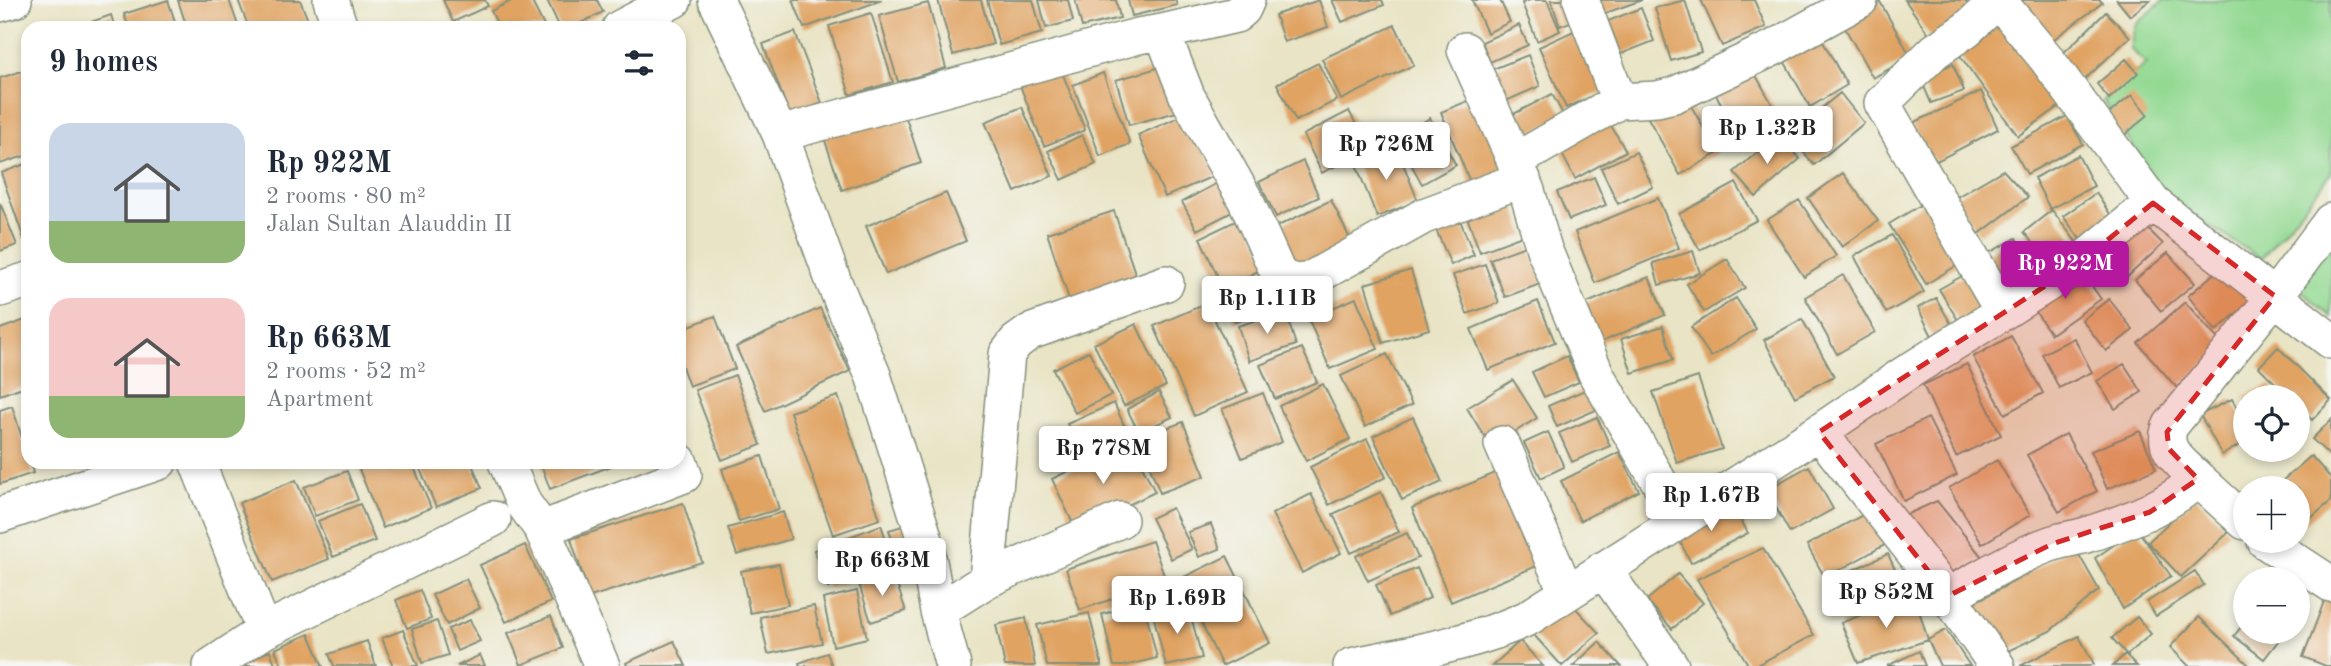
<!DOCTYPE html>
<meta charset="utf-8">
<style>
body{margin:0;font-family:"Old Standard TT",serif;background:#f6f6f7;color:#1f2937;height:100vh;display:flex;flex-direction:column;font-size:26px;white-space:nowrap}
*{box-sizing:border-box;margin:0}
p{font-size:23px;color:#747a83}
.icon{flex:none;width:38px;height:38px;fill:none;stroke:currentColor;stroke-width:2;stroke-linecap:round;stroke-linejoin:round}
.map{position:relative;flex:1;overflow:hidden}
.details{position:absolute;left:21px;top:21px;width:665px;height:448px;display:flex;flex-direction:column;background:#fff;border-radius:21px;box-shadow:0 4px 10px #0003}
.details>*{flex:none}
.buttons{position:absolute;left:2233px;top:385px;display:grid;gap:14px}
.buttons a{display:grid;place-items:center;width:77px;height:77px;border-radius:50%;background:#fff;box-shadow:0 4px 10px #0003;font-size:35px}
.price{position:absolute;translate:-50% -60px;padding:0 16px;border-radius:7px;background:#fff;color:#222;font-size:23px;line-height:46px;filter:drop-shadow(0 2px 4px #0008)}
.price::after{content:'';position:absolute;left:50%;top:42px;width:21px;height:16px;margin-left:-10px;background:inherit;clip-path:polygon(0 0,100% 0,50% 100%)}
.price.active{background:#b5179e;color:#fff}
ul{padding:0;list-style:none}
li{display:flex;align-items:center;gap:21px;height:175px;padding:0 28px}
li span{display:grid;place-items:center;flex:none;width:196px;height:140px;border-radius:21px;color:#555}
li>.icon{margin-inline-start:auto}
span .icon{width:84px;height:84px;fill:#fffc;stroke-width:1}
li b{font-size:30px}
h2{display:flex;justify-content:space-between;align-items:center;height:84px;padding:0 28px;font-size:30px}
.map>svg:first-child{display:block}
.green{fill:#93d992;stroke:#598b63;stroke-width:2}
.building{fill:#e0a362}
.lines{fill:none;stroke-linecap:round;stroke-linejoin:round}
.minor-casing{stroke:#84907c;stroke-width:38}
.minor{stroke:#fff;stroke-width:35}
.marked{fill:#d62828;fill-opacity:0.2;stroke:#d62828;stroke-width:5;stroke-dasharray:14 9;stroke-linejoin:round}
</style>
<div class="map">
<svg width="2331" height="666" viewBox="0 0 2331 666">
<rect width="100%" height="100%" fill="#f6f6f2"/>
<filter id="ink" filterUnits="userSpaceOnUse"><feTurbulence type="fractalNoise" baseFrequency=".0143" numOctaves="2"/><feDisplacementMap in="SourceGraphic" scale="14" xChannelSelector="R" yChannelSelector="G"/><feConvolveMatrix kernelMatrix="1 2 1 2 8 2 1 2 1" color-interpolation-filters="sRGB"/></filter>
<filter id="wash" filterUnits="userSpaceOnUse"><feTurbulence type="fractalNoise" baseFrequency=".00686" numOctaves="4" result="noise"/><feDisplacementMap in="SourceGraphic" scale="28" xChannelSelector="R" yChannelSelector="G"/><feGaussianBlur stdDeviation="1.57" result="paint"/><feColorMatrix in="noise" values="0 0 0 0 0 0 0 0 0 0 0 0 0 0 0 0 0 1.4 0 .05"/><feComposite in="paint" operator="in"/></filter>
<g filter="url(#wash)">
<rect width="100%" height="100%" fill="#e9e4c5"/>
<path class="green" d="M2164 0H2331V174L2261 259 2168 199 2103 101 2146 64 2130 48 2135 25Z
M2331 213V317L2283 274Z"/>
<g id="blocks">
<path class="building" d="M168 0 177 28H129L124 14Z
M178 0H229L239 28H187Z
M238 0H300L311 28H249Z
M443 0H485L488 6 453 22Z
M513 0H531L545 28H499L491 11Z
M547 0H597L603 12 571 28H560Z
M793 0H882L804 28Z
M938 0H981L993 44 953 55Z
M987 0H1033L1042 33 999 45Z
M1039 0H1068L1073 21 1046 28Z
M1075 0H1116L1120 18 1082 27Z
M1128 0H1175L1177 5 1132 16Z
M1319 0 1328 27 1284 42 1275 15Z
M1332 0H1382L1384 5 1342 22Z
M1472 0H1500L1510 22 1487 33Z
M1530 0H1547L1560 31 1537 41 1522 3Z
M1551 0H1571L1578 19 1560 26Z
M1598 0H1642L1603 14Z
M1685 0 1701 52 1671 61 1655 8Z
M1701 0H1754L1766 27 1722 46Z
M1879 0 1911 57 1873 78 1841 21Z
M1905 0H1965L1977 18 1937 46Z
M2019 0H2100L2102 3 2050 42Z
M2117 0H2150L2130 16Z
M928 3 946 68 898 82 879 16Z
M1641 8 1654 41 1621 54 1608 21Z
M2106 12 2130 37 2082 82 2058 58Z
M871 13 893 82 850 95 829 26Z
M111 15 115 28H74Z
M2010 15 2071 98 2018 136 1958 53Z
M1395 25 1414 65 1341 100 1322 59Z
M1519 25 1528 45 1490 62 1482 42Z
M1580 28 1608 89 1566 108 1539 47Z
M1816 29 1847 85 1810 107 1778 50Z
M795 32 822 103 790 116 763 44Z
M1528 55 1540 86 1506 101 1493 69Z
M2126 59 2138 73 2109 99 2097 84Z
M1058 62 1085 130 1044 146 1017 78Z
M1318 63 1337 100 1296 121 1277 84Z
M1749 63 1781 120 1742 141 1710 84Z
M1171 64 1184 110 1129 125 1116 80Z
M1953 64 1964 91 1931 103 1920 77Z
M28 69V155L0 164V78Z
M1103 73 1130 144 1100 156 1073 85Z
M1981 91 1998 129 1935 162 1911 124Z
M1840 93 1864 123 1814 165 1789 135Z
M1552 94 1564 116 1519 139 1508 117Z
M2132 95 2148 115 2122 137 2106 116Z
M1480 96 1511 172 1472 187 1441 112Z
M1686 97 1718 153 1680 175 1648 118Z
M902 106 921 163 842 190 822 132Z
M1022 107 1052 176 1015 192 985 122Z
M1349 111 1369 149 1322 173 1303 135Z
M1188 113 1216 175 1165 197 1138 135Z
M2067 116 2083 144 2027 174 2011 146Z
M1430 118 1456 165 1422 184 1396 137Z
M1609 122 1626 151 1575 179 1560 150Z
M1779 134 1800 159 1756 197 1734 172Z
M1082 135 1096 164 1062 180 1048 151Z
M1396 146 1418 201 1377 217 1355 162Z
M1636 152 1653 187 1618 204 1601 168Z
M2078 155 2094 186 2050 209 2034 178Z
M1303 161 1319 197 1276 217 1259 182Z
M28 163V238L24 239 1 173Z
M2003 170 2028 197 1979 234 1955 198Z
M1843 173 1878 221 1842 247 1808 198Z
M1228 177 1244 206 1197 230 1182 202Z
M1594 177 1606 205 1569 220 1557 192Z
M1736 183 1757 220 1700 250 1679 214Z
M946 193 966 241 886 274 866 226Z
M2096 193 2112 217 2080 239 2063 216Z
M1510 195 1525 235 1480 252 1465 212Z
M1658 198 1679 248 1595 283 1575 232Z
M1331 200 1355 249 1299 276 1276 227Z
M1799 200 1836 256 1804 277 1767 220Z
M1929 200 1966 260 1926 284 1889 224Z
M0 203 17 245 0 251Z
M2052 210 2080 247 2052 268 2024 232Z
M1114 211 1139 285 1072 308 1047 233Z
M1458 215 1474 255 1451 265 1434 225Z
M1246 216 1269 266 1223 288 1200 238Z
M2137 218 2163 244 2124 280 2103 250Z
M1892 235 1924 292 1886 313 1854 256Z
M2016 238 2039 279 2004 299 1980 258Z
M1528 245 1543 283 1505 297 1490 259Z
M1693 251 1700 273 1659 285 1653 263Z
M2168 253 2195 283 2161 311 2135 280Z
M1727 259 1745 288 1704 312 1687 284Z
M1485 264 1499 303 1467 314 1453 275Z
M2223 266 2252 300 2216 331 2188 296Z
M2079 268 2101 299 2051 334 2030 304Z
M1411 270 1429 329 1383 343 1365 284Z
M1971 271 1990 304 1959 322 1939 289Z
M1843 275 1875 332 1837 354 1805 297Z
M1269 277 1279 308 1235 322 1225 291Z
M1649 277 1665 315 1599 343 1582 305Z
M1356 298 1378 349 1330 369 1308 318Z
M1736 298 1756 329 1711 357 1691 327Z
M1936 298 1954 329 1934 340 1918 308Z
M2109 299 2133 330 2106 351 2082 320Z
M1538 301 1555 342 1488 370 1471 329Z
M2185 302 2224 346 2177 388 2138 343Z
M1207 303 1248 392 1194 416 1154 326Z
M820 308 850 371 765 411 736 347Z
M1285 311 1296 345 1249 361 1238 326Z
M715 316 735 369 689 386 679 358V330Z
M28 319V385L0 395V329Z
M1802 319 1834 376 1795 397 1764 340Z
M1136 324 1166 386 1124 406 1094 344Z
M1663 326 1673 360 1632 373 1621 339Z
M2011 336 2043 393 2005 414 1973 357Z
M2074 338 2092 372 2059 388 2042 354Z
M2278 347 2331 400 2312 420 2298 406V397H2289L2259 367Z
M1302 348 1317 382 1275 399 1260 365Z
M1089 351 1111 395 1075 413 1053 369Z
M1387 354 1412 405 1365 427 1341 376Z
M1567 356 1579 382 1544 397 1532 372Z
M1967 364 2001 435 1956 457 1923 385Z
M2124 364 2142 392 2115 409 2097 381Z
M735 375 761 445 722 460 695 390Z
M1698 377 1722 449 1677 463 1653 392Z
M1513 380 1537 418 1491 447 1467 408Z
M1323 384 1350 439 1306 461 1279 406Z
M2271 384 2277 397H2243Z
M1587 389 1596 410 1557 427 1548 406Z
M1159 392 1172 417 1139 433 1127 409Z
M1263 393 1282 442 1242 458 1222 409Z
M838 396 880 519 833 535 790 412Z
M2232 399 2245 423V442L2222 455 2200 415Z
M1114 403 1129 436 1082 457 1067 424Z
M12 406 33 473 0 484V410Z
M1413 417 1442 482 1402 500 1373 436Z
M1597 417 1610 446 1572 462 1559 433Z
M1928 418 1957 475 1904 501 1876 444Z
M2331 420V457L2312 439Z
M1183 422 1205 476 1160 493 1139 438Z
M2140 431 2156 469 2107 489 2091 451Z
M1548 432 1564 467 1541 478 1524 443Z
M2066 434 2097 491 2059 512 2027 455Z
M1367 439 1386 477 1329 505 1310 467Z
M1130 441 1155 492 1076 530 1052 479Z
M1619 452 1639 491 1580 521 1561 481Z
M762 456 779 509 739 521 722 469Z
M2311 456 2331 478V501L2298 529V488H2274Z
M1997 460 2030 515 1982 544 1949 488Z
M356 462H412L431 508 383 528Z
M417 462H471L482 488 436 507Z
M540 462H622L550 489Z
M1809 466 1833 509 1790 533 1766 490Z
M1505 469 1544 563 1451 602 1412 508Z
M347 471 358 500 315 516 304 487Z
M296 480 329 559 272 582 239 503Z
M1381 492 1399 532 1351 553 1333 514Z
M1311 494 1341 553 1302 573 1272 514Z
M2196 497 2229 532 2181 577 2148 542Z
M1937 501 1982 557 1944 576 1901 517Z
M1731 502 1748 533 1691 563 1675 532Z
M683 503 702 562 590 597 571 539Z
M360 504 375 541 333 557 318 521Z
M1172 508 1192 549 1171 559 1151 518Z
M1870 511 1888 543 1825 578 1807 545Z
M783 512 791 539 737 555 728 528Z
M913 523 923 560 900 567 889 530Z
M1211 524 1220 549 1199 557 1188 532Z
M881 525 895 565 828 588 814 550Z
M2137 529 2171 576 2123 609 2095 558Z
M1407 533 1418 558 1368 581 1356 556Z
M1152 541 1166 581 1080 610 1066 569Z
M525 545 551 602 506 622 480 565Z
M2074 546 2099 590 2050 631 1993 658 1967 606 2019 579Z
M1763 548 1814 635 1755 666H1749L1697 579Z
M1888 554 1902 585 1863 602 1850 571Z
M1227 556 1270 643 1222 666 1180 579Z
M779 564 788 605 750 613 741 571Z
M1417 568 1430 598 1390 616 1376 585Z
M2195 571 2204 585 2156 616 2147 602Z
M893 573 906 611 871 622 859 584Z
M1678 574 1703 603 1672 629 1647 600Z
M466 579 480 608 447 625 432 595Z
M2331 583V666H2326L2303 657Z
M420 590 431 619 407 628 396 600Z
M857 591 867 638 833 646 823 599Z
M1914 594 1928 640 1858 663 1841 623Z
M1569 601 1599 633 1562 666 1533 634Z
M1144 604 1157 658 1124 666H1114L1102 614Z
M1188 605 1202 658 1166 666 1153 614Z
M814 606 822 643 768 654 760 617Z
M1089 613 1102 666H1047L1037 625Z
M551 616 563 648 521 665 508 633Z
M2137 617 2151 634 2127 655 2112 638Z
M2199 617 2250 666H2189L2170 647Z
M1026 618 1035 666H1005L996 625Z
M470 620 480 641 457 651 448 629Z
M437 621 448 655 422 663 412 629Z
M2245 622V632H2285L2264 659 2234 636Z
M403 630 418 666H393L382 638Z
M1946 630 1970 666H1940L1928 640Z
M309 634 323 666H282L275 649Z
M2079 636 2094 664 2089 666H2020Z
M367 641 376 666H334L329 654Z
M674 641 686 666H627L626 663Z
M1520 641 1543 666H1492Z
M1599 642 1621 666H1573Z
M270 651 276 666H236Z
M1919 651 1925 666H1887Z
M827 653 832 666H800L799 663Z
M2125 654 2137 666H2113Z
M480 655 485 666H457Z"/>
</g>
</g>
<g filter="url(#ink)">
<use href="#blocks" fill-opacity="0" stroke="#84907c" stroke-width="2"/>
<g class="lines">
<defs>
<path id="minor" d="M331 0 340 28
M716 0 780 134 833 280 873 375 925 540 938 611 953 666
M1581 0 1619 101
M1998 0 2046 58 2153 203 2331 341
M1998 0 1967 29 1935 51 1882 103 2003 312
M0 4 14 0
M620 28 674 0
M1162 32 1236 15 1243 9 1247 0
M1465 50 1513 157
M780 134 1138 36 1162 32 1187 96 1246 201 1278 273C1288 282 1296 283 1309 280L1424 216 1523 179
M0 289 28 280
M1819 432 1948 596C1982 577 2014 557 2050 544 2064 539 2079 538 2092 533 2132 520 2166 507 2198 479 2182 463 2159 449 2171 425L2275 296 2331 221
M1502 444 1567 593
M197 462 264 631
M506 462 524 504 542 529 684 475 679 461
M2198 479 2245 522
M0 515 159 462
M1681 519 1597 376 1544 249 1527 191 1513 157 1529 153 1619 101 1657 99 1674 95 1773 48 1860 0
M542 529 602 666
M2265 541 2331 584
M1603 569 1671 666
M987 580 1007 354 1016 342 1030 332 1166 283
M1948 596 1997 666
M938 611 987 580 1120 520
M211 666 264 631 493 519
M1351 666C1411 653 1472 644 1528 618L1819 432 1906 373 2073 268 2153 203"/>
</defs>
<use href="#minor" class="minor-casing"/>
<use href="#minor" class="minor"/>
</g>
</g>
<path class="marked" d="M2153 203 2275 296 2167 432 2169 449 2198 479 2150 512 2052 544 1948 596 1819 432 2073 268Z"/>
</svg>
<div class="buttons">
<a><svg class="icon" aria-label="locate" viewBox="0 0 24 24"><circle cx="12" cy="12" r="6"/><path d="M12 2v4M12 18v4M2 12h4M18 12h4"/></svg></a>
<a>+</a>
<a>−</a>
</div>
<b class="price" style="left:1767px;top:166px">Rp 1.32B</b>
<b class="price" style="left:1386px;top:182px">Rp 726M</b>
<b class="price active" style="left:2065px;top:301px">Rp 922M</b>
<b class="price" style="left:1267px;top:336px">Rp 1.11B</b>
<b class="price" style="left:1103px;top:486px">Rp 778M</b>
<b class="price" style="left:1711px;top:533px">Rp 1.67B</b>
<b class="price" style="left:882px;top:598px">Rp 663M</b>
<b class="price" style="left:1886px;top:630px">Rp 852M</b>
<b class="price" style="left:1177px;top:636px">Rp 1.69B</b>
<section class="details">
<h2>9 homes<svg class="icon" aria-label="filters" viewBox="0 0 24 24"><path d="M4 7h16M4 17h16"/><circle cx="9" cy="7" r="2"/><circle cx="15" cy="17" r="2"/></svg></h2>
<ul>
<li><span style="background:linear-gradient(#c9d6e8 70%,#8fb573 0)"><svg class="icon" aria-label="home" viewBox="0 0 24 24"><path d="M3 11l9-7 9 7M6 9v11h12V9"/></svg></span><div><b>Rp 922M</b><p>2 rooms · 80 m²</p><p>Jalan Sultan Alauddin II</p></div></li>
<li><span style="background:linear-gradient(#f6c9c9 70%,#8fb573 0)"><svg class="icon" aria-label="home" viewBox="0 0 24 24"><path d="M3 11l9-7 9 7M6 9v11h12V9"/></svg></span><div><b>Rp 663M</b><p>2 rooms · 52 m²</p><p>Apartment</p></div></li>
</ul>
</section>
</div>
